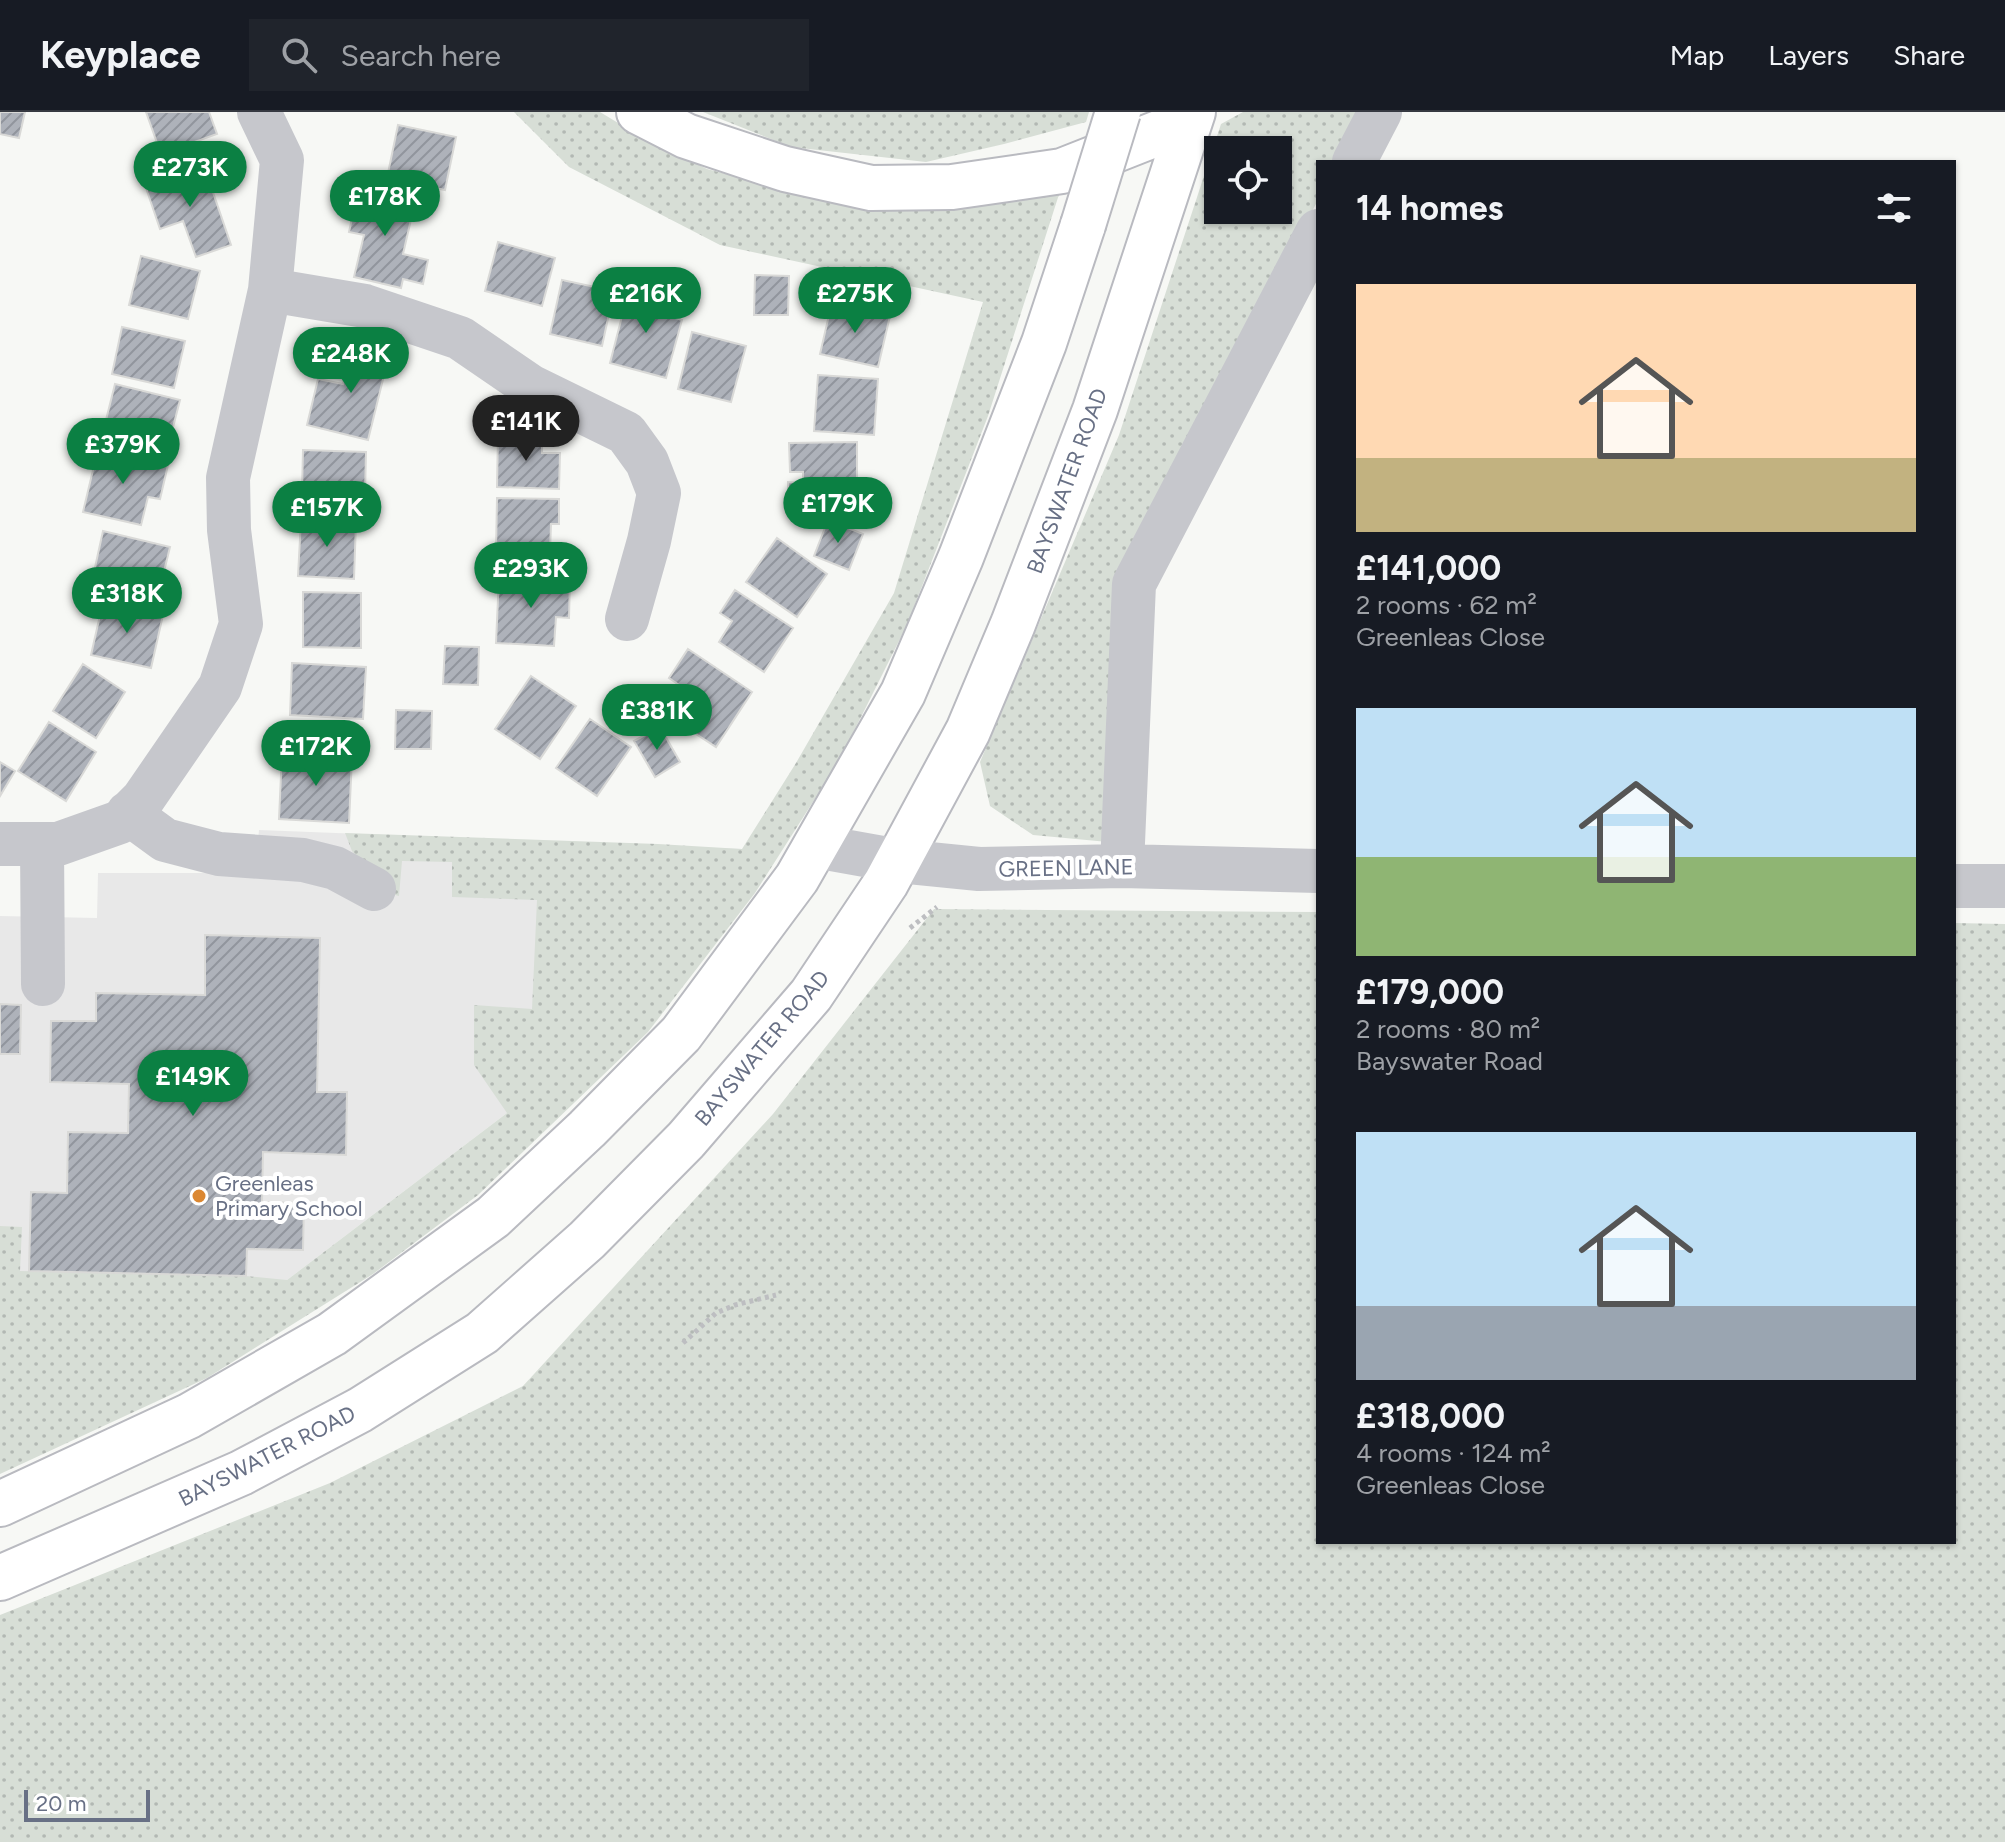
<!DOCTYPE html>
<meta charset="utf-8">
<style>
body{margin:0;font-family:Figtree,sans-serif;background:#20242c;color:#f1f3f6;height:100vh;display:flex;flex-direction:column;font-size:30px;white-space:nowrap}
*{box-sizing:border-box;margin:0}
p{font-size:26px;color:#9ea1a6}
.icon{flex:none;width:44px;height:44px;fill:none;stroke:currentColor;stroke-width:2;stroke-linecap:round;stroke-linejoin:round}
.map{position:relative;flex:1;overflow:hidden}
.side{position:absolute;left:1316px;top:48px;width:640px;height:1384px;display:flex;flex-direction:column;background:#171b24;border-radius:0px;box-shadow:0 2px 6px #0004}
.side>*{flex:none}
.buttons{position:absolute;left:1204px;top:24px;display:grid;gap:16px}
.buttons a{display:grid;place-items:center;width:88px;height:88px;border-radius:0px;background:#171b24;box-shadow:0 2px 6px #0004;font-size:40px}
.scale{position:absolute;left:24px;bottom:20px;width:126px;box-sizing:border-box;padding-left:8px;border:4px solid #687085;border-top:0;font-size:22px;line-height:28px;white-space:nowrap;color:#687085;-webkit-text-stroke:6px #fff;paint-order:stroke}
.price{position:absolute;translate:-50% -68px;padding:0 18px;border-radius:28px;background:#0b8043;color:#fff;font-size:26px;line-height:52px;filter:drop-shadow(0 2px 4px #0008)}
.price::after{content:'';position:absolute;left:50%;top:48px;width:24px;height:18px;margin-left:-12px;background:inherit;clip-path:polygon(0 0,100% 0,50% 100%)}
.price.on{background:#222;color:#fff}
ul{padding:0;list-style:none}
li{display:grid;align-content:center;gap:16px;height:424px;padding:0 40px}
li span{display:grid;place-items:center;height:248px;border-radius:0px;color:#555}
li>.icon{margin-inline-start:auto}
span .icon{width:144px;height:144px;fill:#fffc;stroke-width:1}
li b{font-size:34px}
h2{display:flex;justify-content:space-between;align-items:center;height:96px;padding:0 40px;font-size:34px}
header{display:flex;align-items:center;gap:48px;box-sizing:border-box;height:112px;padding:0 40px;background:#171b24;border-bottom:2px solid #363941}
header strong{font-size:38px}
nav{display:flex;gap:44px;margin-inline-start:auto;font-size:28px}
.search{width:560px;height:72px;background:#20242c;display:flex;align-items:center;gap:20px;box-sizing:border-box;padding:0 28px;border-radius:0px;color:#9ea1a6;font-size:30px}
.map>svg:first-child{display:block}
.built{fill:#e8e8e8}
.grass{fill:url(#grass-dots);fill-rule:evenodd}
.building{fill:url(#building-hatch);stroke:#d9d9d7;stroke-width:2}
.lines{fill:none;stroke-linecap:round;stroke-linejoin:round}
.major-casing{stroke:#b9bac0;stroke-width:48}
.path{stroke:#bdbec1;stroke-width:5;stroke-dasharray:4 4;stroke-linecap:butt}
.minor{stroke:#c6c7cc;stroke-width:44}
.major{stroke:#fff;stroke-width:44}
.major-bridge-casing{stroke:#b9bac0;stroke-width:48;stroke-linecap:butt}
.major-bridge{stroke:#fff;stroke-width:44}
.poi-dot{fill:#db8731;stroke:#fff;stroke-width:3}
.labels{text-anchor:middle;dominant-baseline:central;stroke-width:8;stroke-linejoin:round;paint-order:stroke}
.street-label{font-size:22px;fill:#687085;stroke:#fff}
.poi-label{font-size:22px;fill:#687085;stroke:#fff;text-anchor:start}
</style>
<header>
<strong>Keyplace</strong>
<div class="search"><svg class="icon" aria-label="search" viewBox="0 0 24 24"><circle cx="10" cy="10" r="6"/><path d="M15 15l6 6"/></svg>Search here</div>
<nav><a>Map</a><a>Layers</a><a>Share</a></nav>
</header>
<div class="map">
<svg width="2005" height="1730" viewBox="0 0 2005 1730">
<defs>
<pattern id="grass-dots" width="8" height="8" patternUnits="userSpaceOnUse" patternTransform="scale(2)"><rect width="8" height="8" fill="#d7ded6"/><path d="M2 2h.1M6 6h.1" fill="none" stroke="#b2b8b3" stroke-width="1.8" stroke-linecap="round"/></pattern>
<pattern id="building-hatch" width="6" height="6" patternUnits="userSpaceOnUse" patternTransform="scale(2)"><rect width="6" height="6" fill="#aeb2ba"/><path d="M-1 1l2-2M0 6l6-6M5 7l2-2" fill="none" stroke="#91959d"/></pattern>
</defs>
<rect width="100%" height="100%" fill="#f7f8f5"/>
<path class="built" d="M259 718 742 737 507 1001 287 1168 0 1328V804L97 806 98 761H255Z"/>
<path class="grass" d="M514 0H600L638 23 707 57 817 86 1062 73 988 304 907 513 839 649 755 781 648 920 478 1083 373 1162 207 1266 0 1362V1114L22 1115 20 1159 246 1164 287 1168 507 1001 474 953V893L532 897 537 788 452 785V750L402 749 399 784 388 781 352 739 345 721 658 732 742 737 796 651 894 481 983 190 720 133 569 55Z
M703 0H1089L1086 10 1004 32 926 50 791 35Z
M1243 0H1364L1338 50H1318V88L1122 465 1108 730 1033 723 990 694 980 650 1119 323 1221 12ZM1218 38H1278V98H1218Z
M934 797 1318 800V1430H1954V811L2005 812V1730H0V1503L330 1371 523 1274 773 1002Z"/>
<path class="building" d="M0 0H25L19 26 0 22Z
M146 0H209L217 22 161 42Z
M398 13 456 25 445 78 387 66Z
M204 54 231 133 196 145 183 109 160 117 145 73Z
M359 75 416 86 403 142 428 148 423 172 403 167 401 176 354 165 364 123 349 120Z
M498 130 555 146 542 194 485 179Z
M141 144 200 159 188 207 129 193Z
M755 163 789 164 788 203H754Z
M562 168 614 179 602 234 550 222Z
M629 177 669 187 665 203 682 208 666 266 610 251Z
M832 190 890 204 878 255 820 242Z
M122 215 185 229 174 276 112 262Z
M692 220 746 234 731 290 678 277Z
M354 230 390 239 368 328 307 313 318 267 343 272Z
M818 263 878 267 874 323 814 319Z
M115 272 180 288 170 327 105 312Z
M498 321 542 322V341H560L559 377 497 375Z
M857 330V392L788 393V370L803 371V360H790L789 331Z
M98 337 168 353 160 387 148 385 141 413 83 400Z
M303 338 366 340 365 382 302 379Z
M497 386 559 387V412H551L550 440 496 439Z
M301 408 356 410 354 467 298 464Z
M828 408 863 422 849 458 814 444Z
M103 419 170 435 160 476 94 460Z
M777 426 827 462 797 505 746 470Z
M499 464 570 468 569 506 556 505 554 534 496 531Z
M735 478 793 516 764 560 719 530 732 509 720 501Z
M303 480 361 481V536L303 535Z
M103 490 163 503 151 556 91 543Z
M445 534 479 535 478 573 443 572Z
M688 537 752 580 716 635 661 599 679 573 669 566Z
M292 551 366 555 363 607 290 603Z
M83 552 125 580 96 626 53 599Z
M531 564 576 594 540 647 495 617Z
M396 598 432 599 431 637H395Z
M590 607 631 635 597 684 556 656Z
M49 610 96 640 66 689 18 659Z
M660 615 680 650 655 665 634 629Z
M282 641 352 645 349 711 279 707Z
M0 650 15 659 0 684Z
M205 823 320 826 317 980H347L346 1043 263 1040 262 1090 304 1091 303 1138 247 1137 246 1164 29 1159 31 1080 67 1081 68 1020 128 1021 129 972 50 970 51 909H96V881L205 883Z
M0 892 21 893 20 942H0Z"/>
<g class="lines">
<defs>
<path id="major" d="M639 0 686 24 785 57 871 76 952 75 1062 59 1166 18 1190 0
M0 1392 189 1304 332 1222 493 1105 587 1017 681 922 797 766 903 581 961 445 1044 231 1083 113
M0 1466 241 1361 360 1298 482 1221 587 1128 686 1028 811 883 886 771 968 619 1013 512 1095 298 1193 0"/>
</defs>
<use href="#major" class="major-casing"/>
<path class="path" d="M910 816 937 795
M683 1231 716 1201 735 1193 776 1183"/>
<path class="minor" d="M1354 50 1380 0
M270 178 365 194 460 226 530 274 626 321 647 350 659 381 649 429 627 507
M128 701 165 728 219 742 303 748 335 756 374 777
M0 732H58L120 710 143 687 220 575 241 512 229 418 228 366 270 178 282 48 259 0
M42 732 43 872
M815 734 899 749 979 757 1122 754 1318 759
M1122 754 1134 472 1318 119
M1954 774H2005"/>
<use href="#major" class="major"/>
<defs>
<path id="major-bridge" d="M1083 113 1118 0"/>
</defs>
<use href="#major-bridge" class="major-bridge-casing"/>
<use href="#major-bridge" class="major-bridge"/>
</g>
<circle class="poi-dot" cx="199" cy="1084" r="8"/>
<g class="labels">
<g class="street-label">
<text transform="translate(1067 369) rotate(-70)">BAYSWATER ROAD</text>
<text transform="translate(1066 756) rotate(-1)">GREEN LANE</text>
<text transform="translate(762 936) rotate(-50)">BAYSWATER ROAD</text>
<text transform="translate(267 1344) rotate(-27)">BAYSWATER ROAD</text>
</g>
<g class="poi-label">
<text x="215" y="1071">Greenleas<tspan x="215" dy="25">Primary School</tspan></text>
</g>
</g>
</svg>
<div class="buttons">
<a><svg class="icon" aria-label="locate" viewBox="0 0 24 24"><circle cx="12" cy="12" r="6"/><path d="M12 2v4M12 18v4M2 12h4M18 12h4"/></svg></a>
</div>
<div class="scale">20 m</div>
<b class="price" style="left:190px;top:97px">£273K</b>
<b class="price" style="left:385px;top:126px">£178K</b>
<b class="price" style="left:646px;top:223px">£216K</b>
<b class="price" style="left:855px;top:223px">£275K</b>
<b class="price" style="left:351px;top:283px">£248K</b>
<b class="price on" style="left:526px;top:351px">£141K</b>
<b class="price" style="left:123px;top:374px">£379K</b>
<b class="price" style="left:838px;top:433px">£179K</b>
<b class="price" style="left:327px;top:437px">£157K</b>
<b class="price" style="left:531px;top:498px">£293K</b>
<b class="price" style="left:127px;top:523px">£318K</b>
<b class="price" style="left:657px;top:640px">£381K</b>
<b class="price" style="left:316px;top:676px">£172K</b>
<b class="price" style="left:193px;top:1006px">£149K</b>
<section class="side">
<h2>14 homes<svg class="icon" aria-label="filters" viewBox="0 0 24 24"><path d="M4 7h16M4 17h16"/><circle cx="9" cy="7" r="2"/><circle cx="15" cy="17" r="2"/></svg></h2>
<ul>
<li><span style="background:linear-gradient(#ffd9b3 70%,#c2b280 0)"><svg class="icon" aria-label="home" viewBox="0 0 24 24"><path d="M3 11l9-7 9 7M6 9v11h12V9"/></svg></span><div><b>£141,000</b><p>2 rooms · 62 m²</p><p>Greenleas Close</p></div></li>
<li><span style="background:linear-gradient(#bfe0f5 60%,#8fb573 0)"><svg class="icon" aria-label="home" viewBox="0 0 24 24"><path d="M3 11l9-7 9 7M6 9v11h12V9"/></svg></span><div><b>£179,000</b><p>2 rooms · 80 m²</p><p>Bayswater Road</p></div></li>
<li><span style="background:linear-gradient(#bfe0f5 70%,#9aa5b1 0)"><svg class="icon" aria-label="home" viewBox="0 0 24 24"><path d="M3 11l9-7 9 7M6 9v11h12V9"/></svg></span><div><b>£318,000</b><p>4 rooms · 124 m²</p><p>Greenleas Close</p></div></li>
</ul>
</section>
</div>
